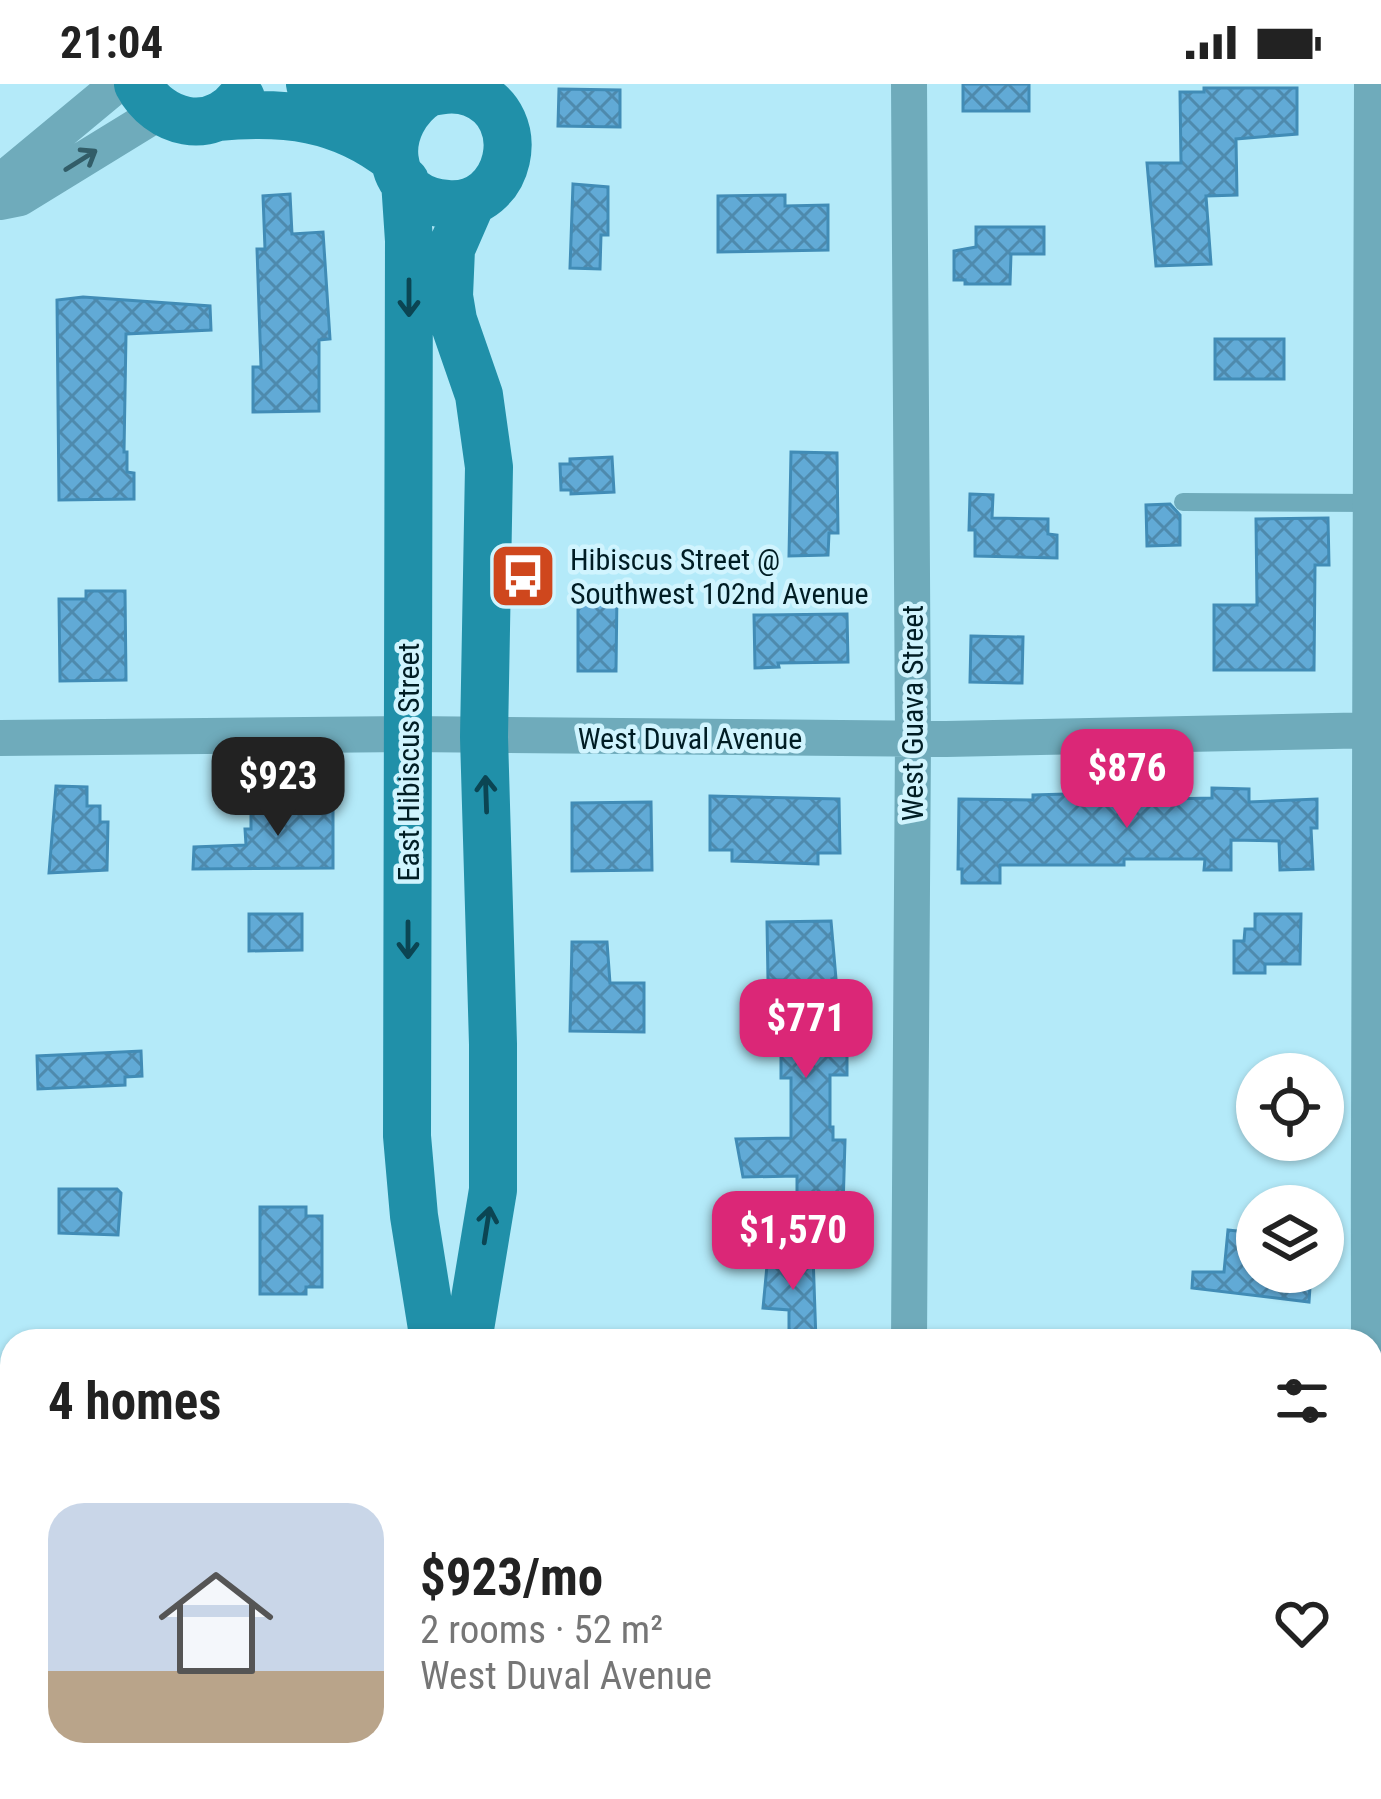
<!DOCTYPE html>
<meta charset="utf-8">
<style>
body{margin:0;font-family:"Roboto Condensed",sans-serif;background:#f6f6f6;color:#222;height:100vh;display:flex;flex-direction:column;font-size:45px;white-space:nowrap}
*{box-sizing:border-box;margin:0}
p{font-size:39px;color:#767676}
.icon{flex:none;width:66px;height:66px;fill:none;stroke:currentColor;stroke-width:2;stroke-linecap:round;stroke-linejoin:round}
.map{position:relative;flex:1;overflow:hidden}
.side{position:absolute;left:0px;top:1245px;width:1383px;height:471px;display:flex;flex-direction:column;background:#fff;border-radius:36px 36px 0 0;box-shadow:0 3px 9px #0004}
.side>*{flex:none}
.tools{position:absolute;left:1236px;top:969px;display:grid;gap:24px}
.tools a{display:grid;place-items:center;width:108px;height:108px;border-radius:50%;background:#fff;box-shadow:0 3px 9px #0004;font-size:60px}
.price{position:absolute;translate:-50% -102px;padding:0 27px;border-radius:24px;background:#db2777;color:#fff;font-size:39px;line-height:78px;filter:drop-shadow(0 3px 6px #0008)}
.price::after{content:'';position:absolute;left:50%;top:72px;width:36px;height:27px;margin-left:-18px;background:inherit;clip-path:polygon(0 0,100% 0,50% 100%)}
.price.current{background:#222;color:#fff}
ul{padding:0;list-style:none}
li{display:flex;align-items:center;gap:36px;height:300px;padding:0 48px}
li+li{border-top:3px solid #e0e0e0}
li span{display:grid;place-items:center;flex:none;width:336px;height:240px;border-radius:36px;color:#555}
li>.icon{margin-inline-start:auto}
span .icon{width:144px;height:144px;fill:#fffc;stroke-width:1}
li b{font-size:51px}
h2{display:flex;justify-content:space-between;align-items:center;height:144px;padding:0 48px;font-size:51px}
.status{display:flex;justify-content:space-between;align-items:center;height:84px;padding:0 60px;background:#fff;direction:ltr}
.status svg{height:33px;fill:currentColor}
.map>svg:first-child{display:block}
.building{fill:url(#building-cross-hatch);stroke:#418cb6;stroke-width:3}
.lines{fill:none;stroke-linecap:round;stroke-linejoin:round}
.lane{stroke:#6fabbb;stroke-width:18}
.street{stroke:#6fabbb;stroke-width:36}
.secondary{stroke:#2090a9;stroke-width:48}
.oneway{stroke:#325d68}
.oneway2{stroke:#0b4553}
.labels{text-anchor:middle;dominant-baseline:central;stroke-width:9;stroke-linejoin:round;paint-order:stroke}
.poi-label{font-size:30px;fill:#001d24;stroke:#d0f4fe;text-anchor:start}
.street-label{font-size:30px;fill:#001d24;stroke:#d0f4fe}
</style>
<div class="status"><b>21:04</b><svg viewBox="0 0 49 12"><path d="M0 12V9h3v3zM5 12V6h3v6zM10 12V3h3v9zM15 12V0h3v12zM26 1h20v11H26zM47 4h2v5h-2z"/></svg></div>
<div class="map">
<svg width="1381" height="1715" viewBox="0 0 1381 1715">
<defs>
<pattern id="building-cross-hatch" width="8" height="8" patternUnits="userSpaceOnUse" patternTransform="scale(3)"><rect width="8" height="8" fill="#61aad6"/><path d="M0 0l8 8M0 8l8-8" fill="none" stroke="#4e8aad"/></pattern>
</defs>
<rect width="100%" height="100%" fill="#b4eaf9"/>
<path class="building" d="M963 0H1029V27H963Z
M1204 4H1297V50L1236 55 1237 111 1206 112 1211 180 1156 182 1147 79H1181L1180 8H1204Z
M559 5 620 6V43L558 42Z
M573 100 608 103V151H601L600 185 570 184Z
M290 110 292 150 323 148 330 255 319 256V327L253 328V283H261L257 165H265L263 112Z
M785 111V122L828 121V166L718 168V112Z
M976 143H1044V170H1011L1010 200H965V196H954V167L976 163Z
M83 213 210 222 211 246 126 250 124 368H127V388L134 389V415L59 416 57 216Z
M1215 255H1284V295H1215Z
M791 368 837 369 838 449H829L828 471 789 472Z
M612 373 614 408 571 410V406H561L560 380H570V375Z
M970 410 993 411 992 434 1048 435V450L1057 451V474L975 472V446H969Z
M1170 420 1180 431V461L1147 462 1146 421Z
M1328 434 1329 481H1315L1314 586H1214V521H1257L1256 435Z
M86 507H125L126 596 60 597 59 515H86Z
M578 508H617L616 587H578Z
M847 530 848 578 778 579 779 583 755 584 754 531Z
M971 552 1023 553 1022 599 970 598Z
M56 702 87 703V722H100V738H108L107 786 49 789Z
M1212 704 1249 705V718L1317 715V744H1311L1313 785 1280 786 1279 757 1231 756V786H1204L1205 775H1124V781H1000V799H962V785H958L959 715 1033 716V711L1067 710 1124 711V716L1212 714Z
M710 712 839 715 840 769H818V780L732 777V766H710Z
M251 718H333V784L193 785 194 763 246 761 245 745H251Z
M651 718 652 786 572 787V719Z
M249 830H302V866L249 867Z
M1255 830H1301L1300 880H1265V889H1234V857H1244L1245 845H1255Z
M831 837 836 895H832V962H847V991H830V1043H833V1056H845L842 1159 797 1160V1092L743 1093 736 1055 791 1054V994H781V962H785L783 896H768L767 838Z
M572 858H607L610 899H644V948L570 947Z
M141 967 142 992 125 993V1001L38 1005 37 972Z
M59 1105H117L121 1109 118 1151 59 1149Z
M260 1123H306V1132H322V1203H306V1210H260Z
M1228 1146 1257 1149V1188H1311L1309 1218 1192 1204 1193 1188H1224Z
M768 1171H813L816 1257H789V1226L763 1224Z"/>
<g class="lines">
<path class="lane" d="M1183 418 1372 419
M372 1715V1704"/>
<path class="street" d="M909 0 913 654 909 1257
M0 98 118 0
M0 118 20 114 160 28
M0 654 408 650 946 655 1381 646
M1369 1257C1368 838 1372 419 1372 0"/>
<path class="secondary" d="M138 0C159 40 211 53 241 14
M310 0C339 9 369 18 400 14 424 11 448 0 472 9 532 32 511 126 447 120 381 115 379 39 429 8
M217 33C284 27 339 32 394 75
M405 97 409 157 407 1052 414 1132 434 1257
M468 1257 493 1106V960L484 653 489 383 479 311 453 236 449 212 451 165 472 117
M1371 1539H1381
M0 1543H12
M447 1715V1704"/>
</g>
<defs><path id="oneway-shaft" d="M-6 0H5M1.5-3L5.5 0L1.5 3" fill="none" stroke-width="1.6" stroke-linecap="round" stroke-linejoin="round" transform="scale(3)"/></defs>
<use class="oneway" href="#oneway-shaft" transform="translate(81 76) rotate(-32)"/>
<g class="oneway2">
<use href="#oneway-shaft" transform="translate(409 214) rotate(90)"/>
<use href="#oneway-shaft" transform="translate(486 710) rotate(-92)"/>
<use href="#oneway-shaft" transform="translate(408 856) rotate(90)"/>
<use href="#oneway-shaft" transform="translate(487 1141) rotate(-81)"/>
</g>
<defs>
<symbol id="bus-square" viewBox="-11 -11 22 22"><rect x="-9" y="-9" width="18" height="18" rx="4" fill="#cf471d" stroke="#d0f4fe"/><path d="M-5-6H5V4H4V6H2V4H-2V6H-4V4H-5ZM-3.5-4V0h7V-4ZM-3.5 1.2v1.5H-2V1.2ZM2 1.2v1.5H3.5V1.2Z" fill="#fff"/></symbol>
</defs>
<g fill-rule="evenodd">
<use href="#bus-square" x="485" y="454" width="76" height="76"/>
</g>
<g class="labels">
<g class="poi-label">
<text x="570" y="475">Hibiscus Street @<tspan x="570" dy="34">Southwest 102nd Avenue</tspan></text>
</g>
<g class="street-label">
<text transform="translate(912 629) rotate(-90)">West Guava Street</text>
<text x="690" y="654">West Duval Avenue</text>
<text transform="translate(408 678) rotate(-90)">East Hibiscus Street</text>
</g>
</g>
</svg>
<div class="tools">
<a><svg class="icon" aria-label="locate" viewBox="0 0 24 24"><circle cx="12" cy="12" r="6"/><path d="M12 2v4M12 18v4M2 12h4M18 12h4"/></svg></a>
<a><svg class="icon" aria-label="layers" viewBox="0 0 24 24"><path d="M12 4l9 5-9 5-9-5zM3 14l9 5 9-5"/></svg></a>
</div>
<b class="price" style="left:1127px;top:747px">$876</b>
<b class="price current" style="left:278px;top:755px">$923</b>
<b class="price" style="left:806px;top:997px">$771</b>
<b class="price" style="left:793px;top:1209px">$1,570</b>
<section class="side">
<h2>4 homes<svg class="icon" aria-label="filters" viewBox="0 0 24 24"><path d="M4 7h16M4 17h16"/><circle cx="9" cy="7" r="2"/><circle cx="15" cy="17" r="2"/></svg></h2>
<ul>
<li><span style="background:linear-gradient(#c9d6e8 70%,#b9a48a 0)"><svg class="icon" aria-label="home" viewBox="0 0 24 24"><path d="M3 11l9-7 9 7M6 9v11h12V9"/></svg></span><div><b>$923/mo</b><p>2 rooms · 52 m²</p><p>West Duval Avenue</p></div><svg class="icon" aria-label="heart" viewBox="0 0 24 24"><path d="M12 20l-8-8c-3-5 5-10 8-4 3-6 11-1 8 4z"/></svg></li>
</ul>
</section>
</div>
